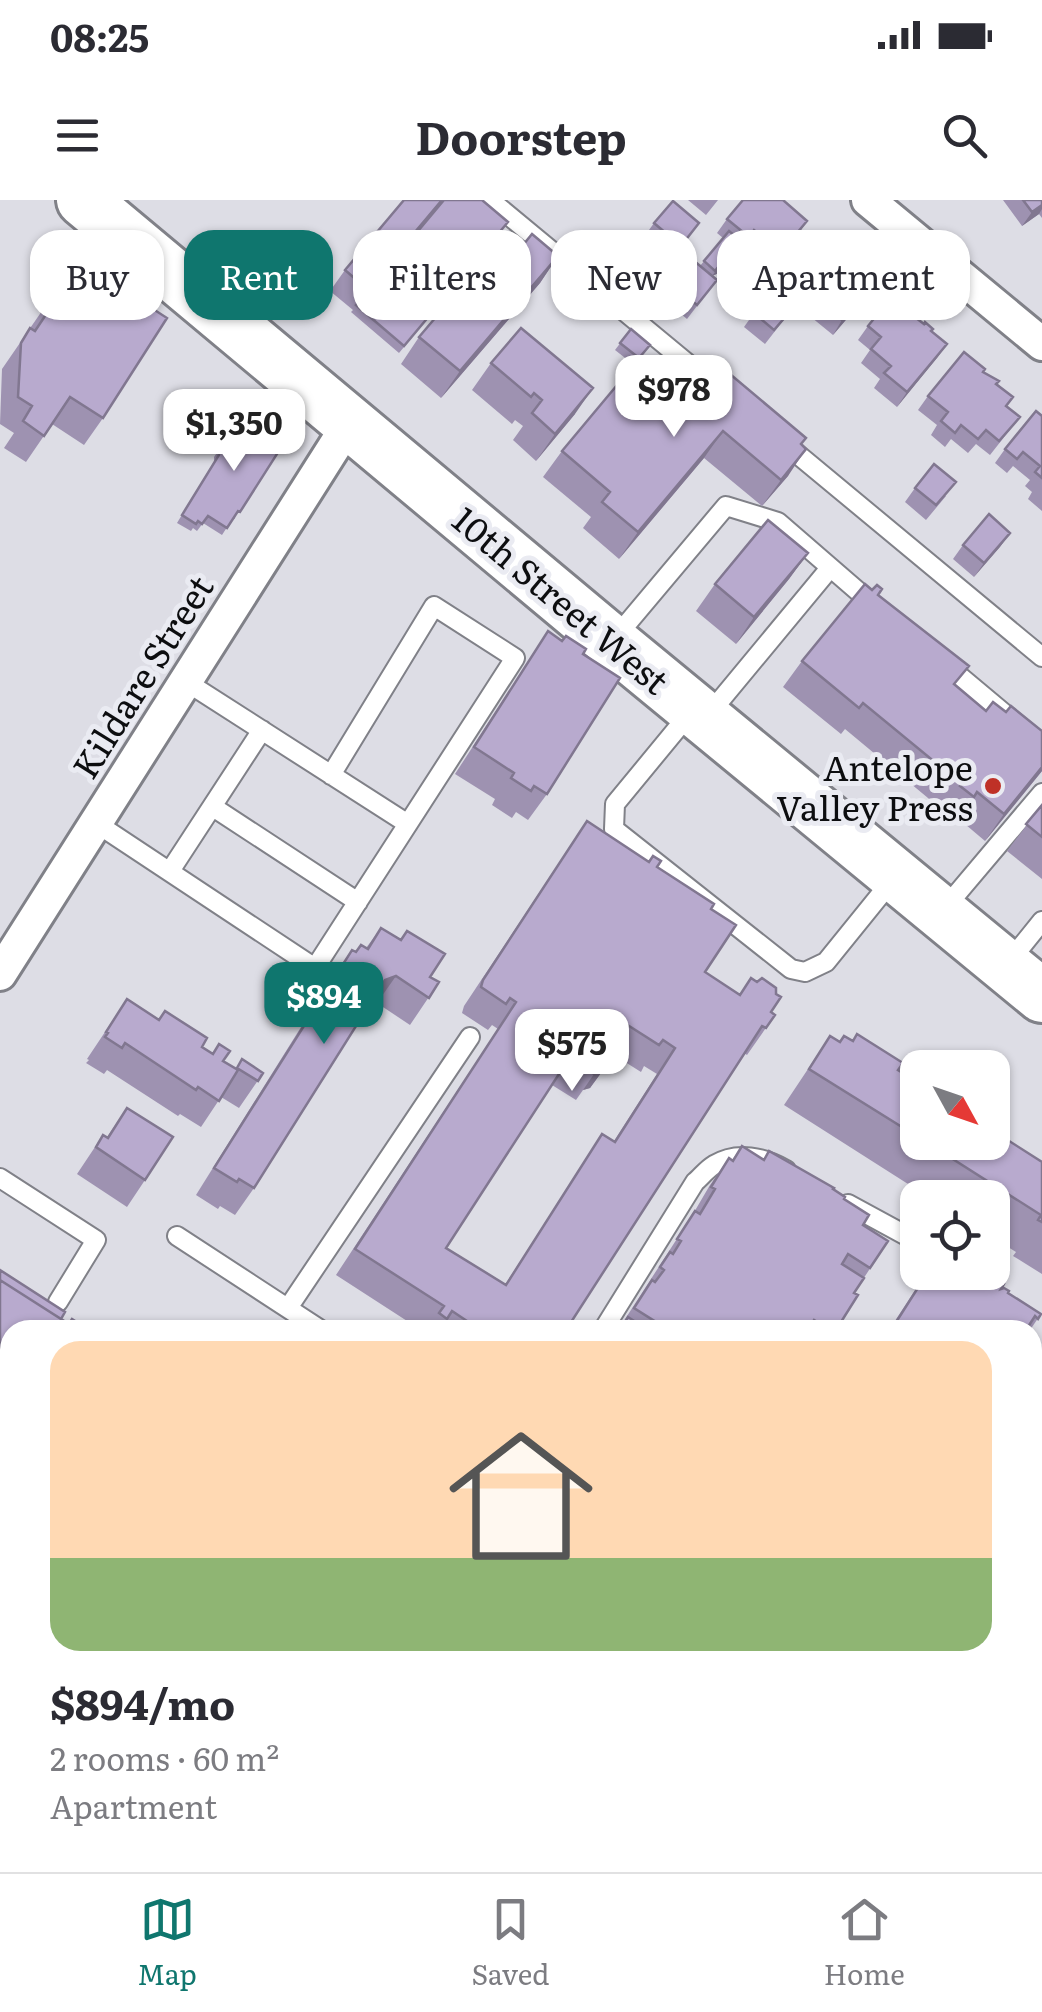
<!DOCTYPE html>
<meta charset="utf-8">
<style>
body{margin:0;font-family:Literata,serif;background:#f7f7f7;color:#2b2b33;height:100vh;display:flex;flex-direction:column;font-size:38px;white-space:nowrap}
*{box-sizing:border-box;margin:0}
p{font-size:32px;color:#7c7c81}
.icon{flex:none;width:55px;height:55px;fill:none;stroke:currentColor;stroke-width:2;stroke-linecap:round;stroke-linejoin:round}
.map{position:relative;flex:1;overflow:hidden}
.side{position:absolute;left:0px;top:1120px;width:1042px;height:552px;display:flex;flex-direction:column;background:#fff;border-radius:30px 30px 0 0;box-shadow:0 2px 8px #0004}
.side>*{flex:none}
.hud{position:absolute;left:30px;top:30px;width:982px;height:90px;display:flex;gap:20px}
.needle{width:65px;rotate:130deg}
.fabs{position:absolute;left:900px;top:850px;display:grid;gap:20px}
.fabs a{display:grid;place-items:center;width:110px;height:110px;border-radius:20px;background:#fff;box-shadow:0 2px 8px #0004;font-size:50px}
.price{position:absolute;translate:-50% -85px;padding:0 22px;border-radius:20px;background:#fff;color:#222;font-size:32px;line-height:65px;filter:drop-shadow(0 2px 5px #0008)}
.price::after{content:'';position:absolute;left:50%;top:60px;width:30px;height:22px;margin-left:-15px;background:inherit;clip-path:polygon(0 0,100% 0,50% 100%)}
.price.on{background:#0f766e;color:#fff}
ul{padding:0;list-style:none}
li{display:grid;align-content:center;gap:20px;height:530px;padding:0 50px}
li+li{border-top:2px solid #e1e1e2}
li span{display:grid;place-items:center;height:310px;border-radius:30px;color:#555}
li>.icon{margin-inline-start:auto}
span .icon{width:180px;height:180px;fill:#fffc;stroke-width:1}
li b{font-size:42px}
.tag{padding:0 35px;border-radius:30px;background:#fff;box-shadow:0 2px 8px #0004;font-size:35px;line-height:90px}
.tag.on{background:#0f766e;color:#fff}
.status{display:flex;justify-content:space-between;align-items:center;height:70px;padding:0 50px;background:#fff;direction:ltr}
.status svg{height:28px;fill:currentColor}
header{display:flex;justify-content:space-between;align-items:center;height:130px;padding:0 50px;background:#fff;font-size:45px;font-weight:700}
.dock{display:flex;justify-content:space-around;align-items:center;height:140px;border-top:2px solid #e1e1e2;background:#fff;font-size:28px;color:#7c7c81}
.dock a{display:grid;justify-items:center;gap:5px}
.dock .on{color:#0f766e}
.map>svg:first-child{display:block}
.built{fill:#cfd1df}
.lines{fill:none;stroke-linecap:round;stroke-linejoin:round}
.service-casing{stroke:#808188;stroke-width:22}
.minor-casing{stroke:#808188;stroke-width:38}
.primary-casing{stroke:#808188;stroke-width:58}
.service{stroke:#fff;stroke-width:18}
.minor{stroke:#fff;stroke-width:32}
.primary{stroke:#fff;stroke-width:52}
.wall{fill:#9e92b1;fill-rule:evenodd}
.shaded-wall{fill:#817790}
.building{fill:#b8aace;stroke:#817790;stroke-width:2.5;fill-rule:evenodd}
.poi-dot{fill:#bf3127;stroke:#eaebf2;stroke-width:4}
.labels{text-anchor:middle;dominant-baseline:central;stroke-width:10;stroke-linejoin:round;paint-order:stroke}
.street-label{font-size:35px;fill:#0d0e10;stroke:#eaebf2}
.poi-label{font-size:35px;fill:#0d0e10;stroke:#eaebf2;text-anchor:end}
</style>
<div class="status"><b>08:25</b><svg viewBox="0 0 49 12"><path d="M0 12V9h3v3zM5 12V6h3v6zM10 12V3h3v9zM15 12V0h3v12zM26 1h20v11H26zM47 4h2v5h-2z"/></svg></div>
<header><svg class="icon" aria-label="menu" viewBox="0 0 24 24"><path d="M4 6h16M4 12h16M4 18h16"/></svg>Doorstep<svg class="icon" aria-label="search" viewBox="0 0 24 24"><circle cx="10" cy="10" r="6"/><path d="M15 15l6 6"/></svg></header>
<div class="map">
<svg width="1042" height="1672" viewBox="0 0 1042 1672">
<rect width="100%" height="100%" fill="#dddde5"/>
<path class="built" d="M0 1575 10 1581V1662L140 1663 155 1672H0Z"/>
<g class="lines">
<defs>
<path id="service" d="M490 0 722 192
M784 243 1042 457
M615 438 726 306 778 322 875 406
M945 464 1042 545
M185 481 408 624
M690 513 615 604 614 629 791 769 805 772 826 762 894 678
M709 514 830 368
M213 607 358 702
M96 623 315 768 515 458 434 406 331 575
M170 671 262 530
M944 709 1042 593
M1008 763 1042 721
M0 978 96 1040 58 1102
M848 1004 918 1042
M177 1036 321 1130
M288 1108 470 837
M603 1130 695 982C701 977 707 969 714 965 737 951 764 957 786 970
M1032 1231 1042 1237
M0 1460 10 1444
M790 1662 805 1672"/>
<path id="minor" d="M868 0 1042 144
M0 774 350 222
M1032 1209 1042 1193
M0 1528 10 1534
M209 1662 224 1672
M735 1672 741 1662"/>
<path id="primary" d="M83 0 612 442 1042 796"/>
</defs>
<use href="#service" class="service-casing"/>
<use href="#minor" class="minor-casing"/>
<use href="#primary" class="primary-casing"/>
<use href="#service" class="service"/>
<use href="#minor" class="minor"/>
<use href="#primary" class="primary"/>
</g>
<path class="wall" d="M688 0H718L706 15Z
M1003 0H1042V18L1039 14 1022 26Z
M727 19 797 36 771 67 744 45 739 51 735 47 732 50 738 55 728 69 712 76 717 80 687 119 663 99 673 85 700 66 723 38 717 33Z
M508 22 399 153 351 112 353 110 330 91 345 70Z
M654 23 689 37 671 60 644 37Z
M558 56 540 83 441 198 401 164 419 137 497 77Z
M851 64 868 94 833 135 784 95 794 81Z
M66 76 89 96 103 218 84 245 52 224 26 262 4 248 14 233 0 224 2 169Z
M793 108 765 144 744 127 754 113Z
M911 114 947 144 897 207 874 188 880 179 861 163 870 150 858 140 868 126Z
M631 129 650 145 634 165 615 150Z
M491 163 575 214 536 261 513 240 523 226 515 220 512 224 472 190Z
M983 172 1013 197 1007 206 1020 217 990 255 976 244 968 253 951 239 945 247 931 235 937 225 918 210 928 196Z
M677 213 801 245 788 276 762 306 704 258 619 359 583 328 591 317 543 277 562 251Z
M1042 216V311L1028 299 1032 292 1025 286 1030 280 1013 266 1007 273 995 263 1005 249Z
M242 217 235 319 233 318 222 335 203 323 197 331 193 328 191 331 177 323 214 262V257Z
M915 288 946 296 926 320 905 302Z
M1010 333 974 377 953 359 963 345Z
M808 353 789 379 736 444 696 411 715 384Z
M878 395 955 485 1042 571 985 641 959 619 955 624 942 612 945 607 936 601 934 603 845 529 841 534 783 487 802 461Z
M548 431 583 454 547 594 528 620 516 612 512 618 492 605 495 599 455 574Z
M1042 605V679L1007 651Z
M587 621 657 667 711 709 705 772 740 795 751 778 771 812 775 815 747 855 744 853 566 1130H421L336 1075 498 829 492 825 488 830 462 813 464 806ZM614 855 641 872 644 866 657 874 614 941 602 934 505 1085 446 1048 552 885 576 900 583 890 590 888Z
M381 728 430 777 439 782 410 825 377 803 369 806 254 988 235 1015 220 1006 218 1009 196 995 333 776 352 750 356 752 366 748Z
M127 799 236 869 263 873 239 908 221 897 201 927 180 914 178 916 107 870 104 874 86 863 89 860 87 859Z
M830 836 898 870 918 882V942H992L1042 962V1074L1013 1056 1016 1052 992 1037V998H930L784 905Z
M127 908 145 980 127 1007 77 974 103 935 107 937Z
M742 946 763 960 833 989 844 999 863 1025 888 1041 854 1093 836 1130H618L693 1014 710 985 729 958 732 960Z
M0 1070 61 1119 69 1124 89 1130H10V1265L0 1259Z
M927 1072 936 1076 939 1072H986L1001 1089 1041 1114 1030 1130H889Z
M1042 1285V1473L1036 1482 1032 1480V1300Z
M1032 1489 1036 1492 1042 1490V1638L1032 1632Z
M360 1662H439L432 1672H362L365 1666Z
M888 1662H1014L1029 1672H903Z"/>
<path class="shaded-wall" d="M1042 5V9L1039 14 1022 26 1032 12Z
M807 21 797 36 771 67 781 52Z
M740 40 730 54 738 55 728 69 712 76 705 85Z
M558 56 540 83 441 198 460 171Z
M878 79 868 94 833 135 842 120Z
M947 144 937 158 897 207 907 192Z
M593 188 575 214 536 261 555 234Z
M723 231 704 258 619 359 638 332Z
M806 249 788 276 762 306 781 280Z
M1010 333 1000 347 974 377 984 363Z
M808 353 789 379 736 444 754 417Z
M1042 567V571L985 641 1004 614Z
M396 776 377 803 367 806 385 780Z
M609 862 590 888 583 890 601 864Z
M1042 1460V1466L1032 1480V1463Z"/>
<path class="building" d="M404 0H442L367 89 345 70Z
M444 0H482L508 22 404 146 356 105Z
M743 0H783L807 21 781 52 754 30 749 37 727 19Z
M1023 0H1042V5L1032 12Z
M673 1 699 23 681 46 654 23Z
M729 31 740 40 732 50 738 55 722 62 715 71 704 61Z
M532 34 558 56 460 171 419 137 481 64 497 77Z
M816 53 834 68 843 56 851 64 853 62 878 79 842 120 794 81Z
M693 60 717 80 697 105 673 85Z
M66 76 91 92 89 96 120 116 133 96 167 118 103 218 70 197 44 236 23 221 32 206 18 197 21 143 30 128 35 131 53 104 49 101Z
M772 91 793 108 774 130 754 113Z
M893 95 914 112 911 114 924 124 925 122 933 129 931 131 947 144 907 192 884 173 891 166 871 149 881 137 868 126Z
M521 128 593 188 555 234 532 213 542 200 534 193 531 197 491 163Z
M631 129 650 145 639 158 620 143Z
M964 152 985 169 983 172 999 181 996 184 1013 197 1006 206 1020 217 999 241 986 230 978 239 961 225 955 233 941 221 948 212 928 196Z
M718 164 806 238 801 244 806 249 781 280 723 231 638 332 602 302 610 292 562 251 628 172 677 213Z
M1036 211 1042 216V278L1035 272 1040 266 1023 252 1017 259 1005 249Z
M242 217 273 232 276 238 284 243 240 312 238 311 227 328 208 316 202 324 198 321 196 324 182 315 219 255V249Z
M934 264 956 282 936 305 915 288Z
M989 314 1010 333 984 363 963 345Z
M768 320 808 353 754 417 715 384Z
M865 384 872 390 877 385 882 389 878 395 969 466 954 484 986 511 993 502 1006 512 1011 506 1042 531V567L1004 614 977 592 974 597 960 586 964 581 955 574 953 577 863 503 859 508 802 461Z
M548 431 562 441 566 436 586 449 583 454 620 478 547 594 534 586 531 591 511 578 514 573 474 547Z
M1042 605V637L1026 624Z
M587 621 649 662 653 656 661 661 657 667 714 704 711 709 736 725 705 772 740 795 751 778 757 782 762 778 776 788V794L781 797 771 812 775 815 766 828 762 826 566 1130H474L476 1127 452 1111 447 1119 439 1113 444 1106 355 1049 516 802 510 798 506 804 481 787 483 780ZM626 824 659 845 663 840 675 848 615 942 602 934 506 1085 446 1048 570 857 594 874 601 864 609 862 618 848 616 841Z
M381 728 401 740 407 731 445 754 430 777 439 782 429 798 396 776 385 780 254 988 239 979 237 982 214 968 352 750 356 752 361 745 368 749Z
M127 799 159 820 165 811 207 838 202 847 213 854 219 844 230 851 223 861 238 870 219 901 198 887 196 890 125 843 122 848 105 837 108 833 106 832Z
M857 834 903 863 898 870 918 882V937L809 869 830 836 840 842 844 836 853 841Z
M242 859 263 873 258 881 237 868Z
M127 908 173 937 145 980 96 947 103 935 108 938Z
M992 930 1042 962V1022L1038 1020 1041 1015 926 942H992Z
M742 946 764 960 769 951 834 988 833 989 845 997 844 999 869 1015 863 1025 888 1041 870 1068 848 1054 842 1064 864 1078 854 1093 858 1095 836 1130H830L814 1120 808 1129 809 1130H651L656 1122 634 1108 652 1080 655 1082 664 1070 660 1067 670 1052 673 1054 681 1041 677 1039 695 1011 700 1014 715 989 711 987 729 958 733 961Z
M0 1070 65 1112 61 1119 0 1080Z
M928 1072H931L937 1077 940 1072H986L1004 1084 1001 1089 1004 1088 1009 1091 1008 1093 1041 1114 1038 1119 1035 1116 1026 1130H891Z
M0 1080 69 1124 72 1119 89 1130H10V1226L0 1242Z
M628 1117 648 1130H620Z
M1039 1305 1042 1307V1460L1033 1463 1032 1312Z
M1032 1489 1036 1492 1042 1490V1586L1039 1588 1032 1585Z
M0 1585 10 1591V1662H51L45 1672H0Z
M394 1662H439L432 1672H422L418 1669 416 1672H408Z
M971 1662H1014L1029 1672H986Z"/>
<circle class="poi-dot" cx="993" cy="586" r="10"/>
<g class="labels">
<g class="street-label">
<text transform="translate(562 399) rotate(40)">10th Street West</text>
<text transform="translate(141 476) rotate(-58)">Kildare Street</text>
</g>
<g class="poi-label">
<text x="973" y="566">Antelope<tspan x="973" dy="40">Valley Press</tspan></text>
</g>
</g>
</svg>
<div class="fabs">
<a><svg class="needle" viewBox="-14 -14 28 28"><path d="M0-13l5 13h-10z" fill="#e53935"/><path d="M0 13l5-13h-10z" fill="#7c7c81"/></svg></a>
<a><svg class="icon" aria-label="locate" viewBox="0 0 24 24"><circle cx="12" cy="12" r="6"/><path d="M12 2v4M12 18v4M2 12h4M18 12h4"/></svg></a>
</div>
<b class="price" style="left:674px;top:240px">$978</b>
<b class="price" style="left:234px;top:274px">$1,350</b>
<b class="price on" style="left:324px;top:847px">$894</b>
<b class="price" style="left:572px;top:894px">$575</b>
<div class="hud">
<a class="tag">Buy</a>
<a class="tag on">Rent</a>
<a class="tag">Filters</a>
<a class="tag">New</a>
<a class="tag">Apartment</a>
</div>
<section class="side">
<ul>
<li><span style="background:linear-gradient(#ffd9b3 70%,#8fb573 0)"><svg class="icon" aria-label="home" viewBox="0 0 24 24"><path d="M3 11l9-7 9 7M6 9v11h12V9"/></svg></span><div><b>$894/mo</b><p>2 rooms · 60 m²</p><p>Apartment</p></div></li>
</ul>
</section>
</div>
<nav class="dock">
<a class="on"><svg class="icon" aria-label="map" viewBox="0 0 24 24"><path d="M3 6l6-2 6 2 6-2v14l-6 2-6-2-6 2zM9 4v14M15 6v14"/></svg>Map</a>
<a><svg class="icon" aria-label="saved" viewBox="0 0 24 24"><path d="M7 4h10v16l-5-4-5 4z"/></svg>Saved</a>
<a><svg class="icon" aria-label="home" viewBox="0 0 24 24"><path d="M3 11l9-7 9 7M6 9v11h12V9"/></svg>Home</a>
</nav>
